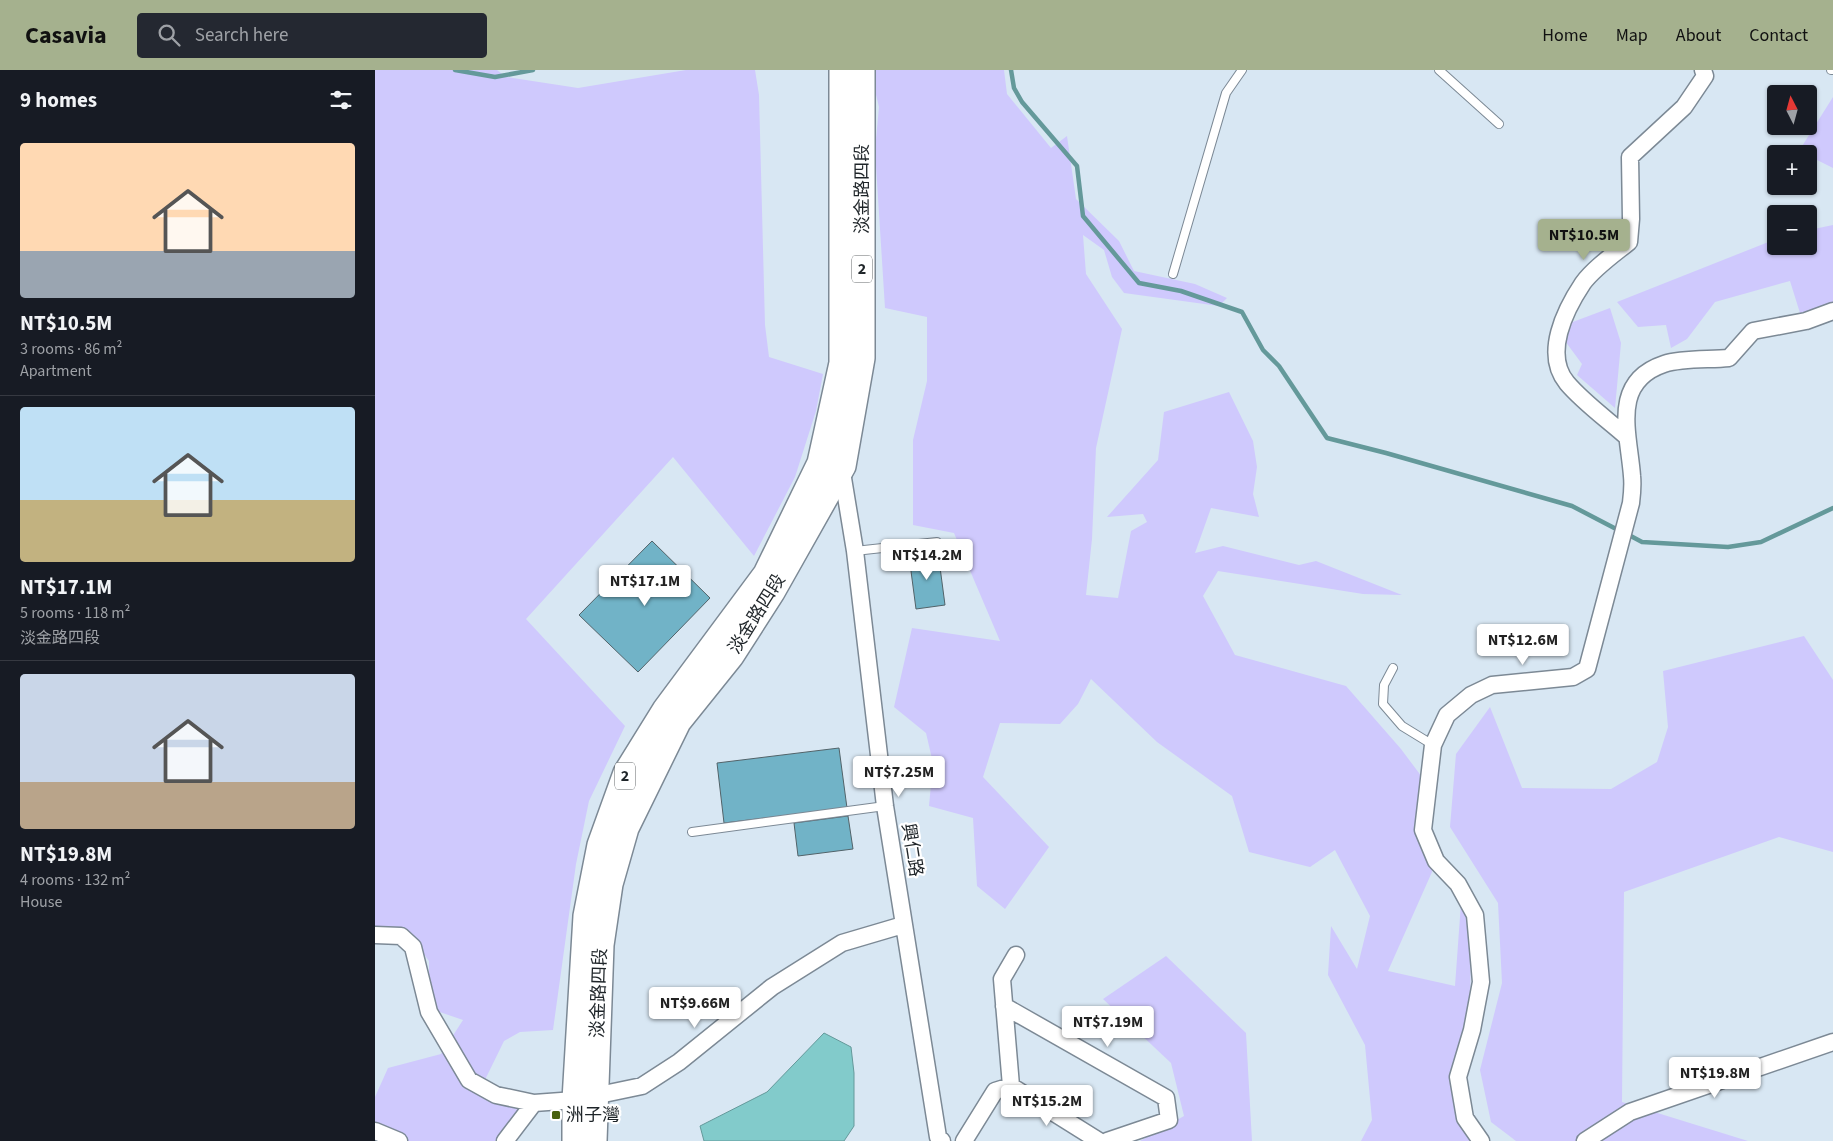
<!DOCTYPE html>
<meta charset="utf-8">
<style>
body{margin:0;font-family:"Source Sans 3","Noto Sans TC",sans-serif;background:#242831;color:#f1f3f6;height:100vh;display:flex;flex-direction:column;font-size:19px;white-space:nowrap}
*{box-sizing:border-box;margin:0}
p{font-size:16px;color:#9ea1a6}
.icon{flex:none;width:28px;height:28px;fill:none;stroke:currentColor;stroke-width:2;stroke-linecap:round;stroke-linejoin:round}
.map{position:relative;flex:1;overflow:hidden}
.details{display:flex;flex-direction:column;background:#171b24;width:375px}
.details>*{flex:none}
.needle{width:32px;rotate:354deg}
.tools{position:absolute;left:1392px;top:15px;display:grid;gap:10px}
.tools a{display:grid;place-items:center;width:50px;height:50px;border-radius:5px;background:#171b24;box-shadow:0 1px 4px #0004;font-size:25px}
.price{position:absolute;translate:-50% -42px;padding:0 11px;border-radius:5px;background:#fff;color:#222;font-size:16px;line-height:32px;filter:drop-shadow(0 1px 2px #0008)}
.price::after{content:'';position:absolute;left:50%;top:30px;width:15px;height:11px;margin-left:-8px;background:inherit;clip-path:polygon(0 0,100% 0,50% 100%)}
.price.on{background:#a5b18e;color:#111}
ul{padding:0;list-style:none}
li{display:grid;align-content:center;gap:10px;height:265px;padding:0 20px}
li+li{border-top:1px solid #363941}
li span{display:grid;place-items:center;height:155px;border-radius:5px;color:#555}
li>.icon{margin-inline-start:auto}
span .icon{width:90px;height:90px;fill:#fffc;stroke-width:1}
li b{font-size:21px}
h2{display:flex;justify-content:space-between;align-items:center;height:60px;padding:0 20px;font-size:21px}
header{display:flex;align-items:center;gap:30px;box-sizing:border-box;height:70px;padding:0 25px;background:#a5b18e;color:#111}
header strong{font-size:24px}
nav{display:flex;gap:28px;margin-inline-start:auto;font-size:18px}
.search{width:350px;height:45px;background:#242831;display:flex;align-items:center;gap:12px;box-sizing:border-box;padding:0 18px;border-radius:5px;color:#9ea1a6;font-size:19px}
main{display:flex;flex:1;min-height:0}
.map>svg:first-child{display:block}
.green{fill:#cfc9fd}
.water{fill:#82cbcb;stroke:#64999a}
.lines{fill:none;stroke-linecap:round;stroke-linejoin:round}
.stream{stroke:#64999a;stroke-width:4.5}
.building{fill:#71b3c7;stroke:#526369}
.lane-casing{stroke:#7c8995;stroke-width:10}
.street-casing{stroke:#7c8995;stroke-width:19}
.primary-casing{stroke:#7c8995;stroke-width:28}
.lane{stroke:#fff;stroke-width:8}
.street{stroke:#fff;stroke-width:16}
.primary{stroke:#fff;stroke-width:25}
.poi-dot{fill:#48610f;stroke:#fff;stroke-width:2}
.labels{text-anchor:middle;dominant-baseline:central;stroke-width:4.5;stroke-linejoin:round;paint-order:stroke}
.shield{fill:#fff;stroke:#626669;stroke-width:1}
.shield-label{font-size:16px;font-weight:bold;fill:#1f2529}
.street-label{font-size:18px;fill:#1f2529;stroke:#fff}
.poi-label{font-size:18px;fill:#1f2529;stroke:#fff;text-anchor:start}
</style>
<header>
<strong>Casavia</strong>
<div class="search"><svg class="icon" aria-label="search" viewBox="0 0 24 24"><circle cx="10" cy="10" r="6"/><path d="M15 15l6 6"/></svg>Search here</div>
<nav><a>Home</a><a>Map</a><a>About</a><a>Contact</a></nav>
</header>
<main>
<section class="details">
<h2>9 homes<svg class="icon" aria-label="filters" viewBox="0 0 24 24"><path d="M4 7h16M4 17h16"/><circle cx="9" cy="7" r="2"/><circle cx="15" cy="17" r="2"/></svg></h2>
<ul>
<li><span style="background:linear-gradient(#ffd9b3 70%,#9aa5b1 0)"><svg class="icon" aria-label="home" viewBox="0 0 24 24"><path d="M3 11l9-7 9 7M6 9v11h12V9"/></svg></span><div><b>NT$10.5M</b><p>3 rooms · 86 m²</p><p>Apartment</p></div></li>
<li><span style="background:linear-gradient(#bfe0f5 60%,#c2b280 0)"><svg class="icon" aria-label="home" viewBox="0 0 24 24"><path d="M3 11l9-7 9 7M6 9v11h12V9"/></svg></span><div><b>NT$17.1M</b><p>5 rooms · 118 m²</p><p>淡金路四段</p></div></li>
<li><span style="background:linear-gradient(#c9d6e8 70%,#b9a48a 0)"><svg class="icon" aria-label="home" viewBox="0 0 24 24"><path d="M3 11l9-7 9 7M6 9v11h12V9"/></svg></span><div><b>NT$19.8M</b><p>4 rooms · 132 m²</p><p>House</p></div></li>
</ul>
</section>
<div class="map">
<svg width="1458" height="1071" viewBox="0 0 1458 1071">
<rect width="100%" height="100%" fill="#d8e7f3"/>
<path class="green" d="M0 0H122L131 7 203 18 311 0H380L384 25 390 255 394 287 448 304 441 341 420 407 379 486 298 387 151 549 250 656 214 731 201 794 178 960 145 962 129 971 105 1020 147 1038 120 1071H0V1027L13 998 66 984 88 950 59 940 54 920V891L37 868 0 865Z
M495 0H629L632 24 676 78 692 66 701 129 744 171 759 201 820 214 852 228 844 236 749 223 737 207 729 180 708 165 711 204 747 259 721 378 717 469 711 525 743 528 756 461 772 452 768 444 732 447 783 390 789 342 854 322 878 371 882 397 878 424 884 447 836 438 820 483 848 476 924 495 941 491 1027 525 988 524 843 501 828 526 860 585 971 616 1026 679 1047 707 1057 802 1013 901 1080 916 1086 833 1096 848 1095 948 1075 1005 1099 1071H986L997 1050 990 975 953 905 956 856 982 899 995 846 960 780 935 797 874 782 857 726 782 672 716 609 703 634 685 654 625 653 608 707 674 777 630 839 602 816 598 748 554 736 558 693 551 663 519 637 537 558 625 571 579 463 538 455V370L552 311V247L510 238 500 80 504 37Z
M1458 27V98L1434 86V84L1424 81Z
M1458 155V234L1425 243 1415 211 1340 232 1312 269 1296 278 1291 255 1263 257 1242 232 1401 169V176H1434V160Z
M1235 238 1246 273 1240 338 1202 305 1207 294 1190 271 1195 253Z
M1429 566 1458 610V782L1404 767 1249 822 1247 1032 1373 1071H1141L1116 1052 1105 1000 1127 913 1123 833 1075 757 1081 684 1115 637 1147 718 1236 719 1282 692 1293 657 1288 601Z
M791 886 871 963 877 1071H765L809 1046 796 993 728 929Z"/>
<path class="water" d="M449 963 476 977 479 1003V1056L469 1071H329L325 1056 392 1022Z"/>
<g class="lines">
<path class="stream" d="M80 0 120 7 158 0
M636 0 639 18 647 32 702 96 708 146 764 213 806 221 867 242 888 280 904 296 952 368 1011 383 1197 436 1245 461
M1252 464 1267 472 1353 477 1386 472 1458 438"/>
</g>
<path class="building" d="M277 471 335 528 263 602 204 545Z
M563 482 570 535 541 539 534 486Z
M464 678 472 738 349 753 342 693Z
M473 746 478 779 423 786 419 753Z"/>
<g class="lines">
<defs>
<path id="lane" d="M1064 0 1124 54
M1456 0H1458
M798 204 851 23 867 0
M480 481 562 472
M1018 598 1009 615 1008 634 1027 656 1058 675
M317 762 510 736"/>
<path id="street" d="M1252 367C1233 350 1209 333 1192 313 1168 284 1190 240 1208 213 1219 198 1239 184 1254 172L1256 149 1255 87 1309 37 1330 6 1328 0
M466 396 480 481 510 736 563 1067 567 1071
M0 865 26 866 38 877 54 942 94 1010 121 1025 159 1033
M629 936 791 1028 794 1050 732 1071
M636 1016 724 1071
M0 1061 24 1071
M130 1071 159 1033 200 1030 267 1016 304 992 397 917 467 873 528 855
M589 1071 620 1021 636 1016 627 909 641 885
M1106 1071 1090 1048 1083 1007 1097 960 1106 912 1100 845 1083 814 1061 791 1048 760 1058 675 1072 645 1096 625 1117 615 1198 607 1212 599 1256 433C1257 425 1258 415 1257 406 1254 364 1235 312 1289 294 1308 288 1334 290 1354 288L1378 261 1431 251 1458 241
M1210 1071 1255 1042 1458 972"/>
<path id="primary" d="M200 1071V1030L211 846 225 775 251 703 290 640 391 504 445 393 467 293V0
M219 1071 226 875 235 814 251 758 303 652 356 586 397 522 468 396 487 288V0"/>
</defs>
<use href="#lane" class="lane-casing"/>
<use href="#street" class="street-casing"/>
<use href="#primary" class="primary-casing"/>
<use href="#lane" class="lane"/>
<use href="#street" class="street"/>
<use href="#primary" class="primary"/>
</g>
<rect class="poi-dot" x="176" y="1040" width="10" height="10" rx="2.5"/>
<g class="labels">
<g class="shield">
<rect x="477" y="185.5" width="20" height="27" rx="4"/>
<rect x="240" y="692.5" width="20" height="27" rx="4"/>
</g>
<g class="shield-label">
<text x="487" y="199">2</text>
<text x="250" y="706">2</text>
</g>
<g class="street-label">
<text transform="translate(487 119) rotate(-90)">淡金路四段</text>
<text transform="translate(382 544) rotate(-58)">淡金路四段</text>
<text transform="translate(537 780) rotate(81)">興仁路</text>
<text transform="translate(224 923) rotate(-88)">淡金路四段</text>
</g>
<g class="poi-label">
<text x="191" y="1045">洲子灣</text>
</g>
</g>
</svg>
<div class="tools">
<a><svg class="needle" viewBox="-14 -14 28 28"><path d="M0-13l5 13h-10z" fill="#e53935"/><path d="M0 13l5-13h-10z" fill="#9ea1a6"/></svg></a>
<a>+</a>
<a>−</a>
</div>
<b class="price on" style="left:1209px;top:191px">NT$10.5M</b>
<b class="price" style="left:552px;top:511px">NT$14.2M</b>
<b class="price" style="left:270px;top:537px">NT$17.1M</b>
<b class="price" style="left:1148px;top:596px">NT$12.6M</b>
<b class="price" style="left:524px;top:728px">NT$7.25M</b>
<b class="price" style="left:320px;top:959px">NT$9.66M</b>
<b class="price" style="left:733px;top:978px">NT$7.19M</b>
<b class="price" style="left:1340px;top:1029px">NT$19.8M</b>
<b class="price" style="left:672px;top:1057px">NT$15.2M</b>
</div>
</main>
